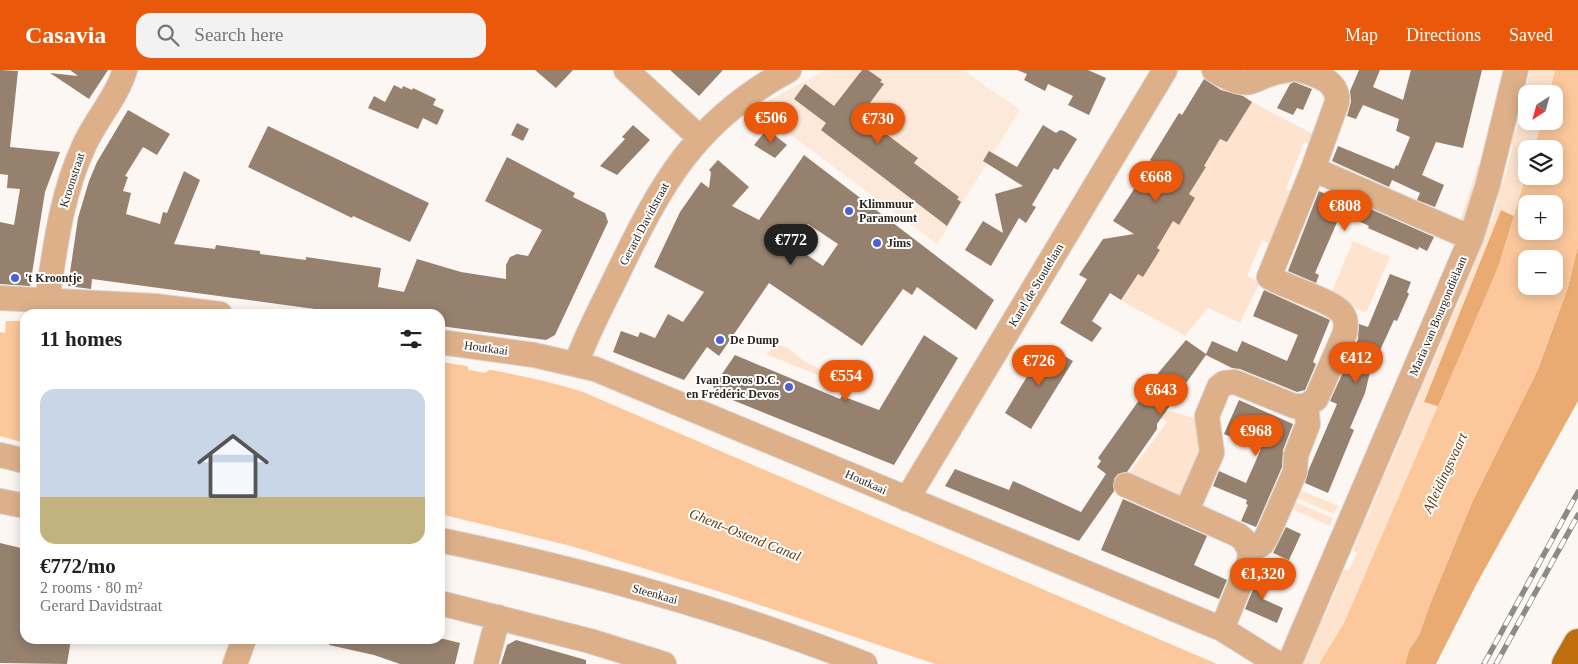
<!DOCTYPE html>
<meta charset="utf-8">
<style>
body{margin:0;font-family:"Times New Roman",serif;background:#f2f2f2;color:#222;height:100vh;display:flex;flex-direction:column;font-size:19px;white-space:nowrap}
*{box-sizing:border-box;margin:0}
p{font-size:16px;color:#767676}
.icon{flex:none;width:28px;height:28px;fill:none;stroke:currentColor;stroke-width:2;stroke-linecap:round;stroke-linejoin:round}
.map{position:relative;flex:1;overflow:hidden}
.side{position:absolute;left:20px;top:239px;width:425px;height:335px;display:flex;flex-direction:column;background:#fff;border-radius:15px;box-shadow:0 2px 12px #0003}
.side>*{flex:none}
.needle{width:32px;rotate:216deg}
.buttons{position:absolute;left:1518px;top:15px;display:grid;gap:10px}
.buttons a{display:grid;place-items:center;width:45px;height:45px;border-radius:10px;background:#fff;box-shadow:0 2px 12px #0003;font-size:25px}
.price{position:absolute;translate:-50% -42px;padding:0 11px;border-radius:18px;background:#ea580c;color:#fff;font-size:16px;line-height:32px;filter:drop-shadow(0 1px 2px #0008)}
.price::after{content:'';position:absolute;left:50%;top:30px;width:15px;height:11px;margin-left:-8px;background:inherit;clip-path:polygon(0 0,100% 0,50% 100%)}
.price.current{background:#222;color:#fff}
ul{padding:0;list-style:none}
li{display:grid;align-content:center;gap:10px;height:265px;padding:0 20px}
li+li{border-top:1px solid #e0e0e0}
li span{display:grid;place-items:center;height:155px;border-radius:15px;color:#555}
li>.icon{margin-inline-start:auto}
span .icon{width:90px;height:90px;fill:#fffc;stroke-width:1}
li b{font-size:21px}
h2{display:flex;justify-content:space-between;align-items:center;height:60px;padding:0 20px;font-size:21px}
header{display:flex;align-items:center;gap:30px;box-sizing:border-box;height:70px;padding:0 25px;background:#ea580c;color:#fff}
header strong{font-size:24px}
nav{display:flex;gap:28px;margin-inline-start:auto;font-size:18px}
.search{width:350px;height:45px;background:#f2f2f2;display:flex;align-items:center;gap:12px;box-sizing:border-box;padding:0 18px;border-radius:15px;color:#767676;font-size:19px}
.map>svg:first-child{display:block}
.built{fill:#fce9da}
.green{fill:#fee4ce}
.forest{fill:#eaab73}
.water{fill:#fbc79b;fill-rule:evenodd}
.pier{fill:#fcf7f3}
.building{fill:#96806e;fill-rule:evenodd}
.lines{fill:none;stroke-linecap:round;stroke-linejoin:round}
.minor-casing{stroke:#d7d1cc;stroke-width:26}
.major-casing{stroke:#d7d1cc;stroke-width:30}
.minor{stroke:#ddb08a;stroke-width:24}
.major{stroke:#c06f0e;stroke-width:28}
.rail-casing{stroke:#908a84;stroke-width:5.5}
.rail{stroke:#fff;stroke-width:4;stroke-dasharray:11;stroke-linecap:butt}
.poi-dot{fill:#4d60d5;stroke:#fff;stroke-width:2}
.labels{text-anchor:middle;dominant-baseline:central;stroke-width:4;stroke-linejoin:round;paint-order:stroke}
.street-label{font-size:12px;fill:#2d251d;stroke:#fff}
.poi-label{font-size:12px;font-weight:bold;fill:#2d251d;stroke:#fff;text-anchor:start}
.water-label{font-size:14px;font-style:italic;fill:#60370b;stroke:#fff}
</style>
<header>
<strong>Casavia</strong>
<div class="search"><svg class="icon" aria-label="search" viewBox="0 0 24 24"><circle cx="10" cy="10" r="6"/><path d="M15 15l6 6"/></svg>Search here</div>
<nav><a>Map</a><a>Directions</a><a>Saved</a></nav>
</header>
<div class="map">
<svg width="1578" height="594" viewBox="0 0 1578 594">
<rect width="100%" height="100%" fill="#fcf7f3"/>
<path class="built" d="M826 0H963L1020 40 937 174 755 38Z"/>
<path class="green" d="M1530 0H1555L1549 24H1526V51H1542L1534 79H1526V106L1514 146 1501 140 1424 332 1439 337 1344 553 1319 594H1302L1317 546 1324 548 1338 514 1333 511 1338 499 1344 501 1345 499 1349 500 1357 483 1353 480 1360 464 1354 461 1359 450 1365 452 1380 417 1374 414 1379 403 1385 405 1401 368 1395 365 1400 354 1406 356 1420 322 1415 319 1419 308 1425 310 1442 272 1436 270 1440 260 1446 262 1462 224 1456 221 1460 212 1466 214 1475 192 1470 189 1484 150 1491 152 1499 126 1493 123 1496 111 1503 113 1513 75 1506 73 1509 61 1516 63 1525 26 1519 24 1521 12 1527 13Z
M1252 32 1317 66 1316 75 1304 72 1286 119 1298 124 1275 176 1262 171 1247 206 1260 212 1240 253 1208 238 1185 266C1165 252 1142 244 1121 230L1137 204 1143 207 1160 180 1157 178 1173 151 1179 154 1195 128 1189 124 1206 98 1204 96 1220 69 1227 72Z
M1478 95 1485 98 1470 150 1459 154Z
M1353 171 1390 187 1366 243 1330 227Z
M777 274 788 278 801 289 833 306V311L766 284Z
M1139 331 1199 350 1204 380 1183 427 1127 406 1167 352Z
M1300 420 1338 436 1334 444 1297 428Z
M1295 432 1333 448 1330 456 1292 439Z
M1337 450 1341 453 1291 572 1285 569Z"/>
<path class="forest" d="M1501 140 1514 146 1499 195 1440 337 1424 332Z
M1578 176V331L1476 515 1436 594H1405L1409 580 1419 565 1430 534 1473 430 1538 299 1568 217Z"/>
<path class="water" d="M1555 0H1578V176L1568 217 1538 299 1473 430 1430 534 1419 565 1409 580 1405 594H1319L1344 553 1499 195 1526 106H1554V79H1534L1542 51H1554V24H1549ZM1526 134H1554V161H1526ZM1526 189H1554V216H1526Z
M6 251H25V373L0 366V262L5 263Z
M440 292C489 299 536 307 583 322L1217 594H935L721 522 571 476 440 444Z"/>
<path class="pier" d="M466 293 493 297 485 303 469 300Z"/>
<path class="building" d="M0 0 18 1 10 77 60 82 45 122 30 216 0 214V152L14 155 20 119 7 118 8 105 0 104Z
M70 0H108L89 29 50 3 78 6Z
M535 0H573L556 18Z
M670 0H723L699 26Z
M862 0H868L882 10 880 12 884 14 861 45 918 88 914 93 959 127 957 129 961 132 947 156 821 60 826 53 794 29 805 14 834 36Z
M1017 0H1088L1106 8 1089 45 1068 35 1073 26 1048 14 1045 21 1024 10 1027 4Z
M1359 0H1380L1373 17 1403 30 1411 0H1482L1463 78 1436 72 1422 105 1444 115 1435 137 1417 130 1420 123 1392 110 1389 117 1332 91 1338 76 1394 99 1396 95 1398 96 1410 67 1396 61 1399 49 1363 35 1356 49 1347 46 1351 32 1350 21Z
M1204 9 1221 20 1243 26 1252 32 1227 72 1220 69 1204 96 1206 97 1189 124 1195 128 1179 155 1173 151 1157 178 1160 180 1143 207 1138 204 1121 230 1110 223 1092 251 1102 258 1092 272 1060 253 1087 209 1079 205 1103 169 1134 164 1113 151 1152 92 1150 90 1179 43 1182 45Z
M1294 12 1312 19 1303 40 1297 38 1293 45 1277 38 1290 14Z
M394 15 402 19 403 16 412 20 413 18 436 29 433 35 444 40 437 55 423 48 418 59 368 38 374 26 385 32Z
M128 40 170 64 157 85 143 77 125 106 128 107 123 121 131 123 126 144 160 154 163 142 167 143 184 101 200 110 174 174 215 179 216 175 260 181V184L306 190V187L381 198 378 217 404 222 417 189 461 202 506 209V195L510 187 517 184 528 186 542 160 485 131 507 87 575 123 573 127 605 143 608 152 555 265 546 270 440 256V244H352L92 209 91 219 68 216 78 148 89 111 97 92Z
M517 53 529 59 523 71 511 65Z
M633 55 650 70 617 105 600 96 625 69 622 67Z
M1043 55 1056 63 1060 60 1064 61 1077 69 1058 100 1054 98 1032 135 1036 137 1026 153 1019 148 991 196 965 180 983 151 1003 163 995 124 1023 116 983 91 989 81 1017 97Z
M268 56 429 133 410 172 353 146 352 148 248 97Z
M767 59 787 75 775 88 754 75Z
M804 85 994 230 976 260 917 217 912 225 903 219 862 276 769 213 719 286 707 277 684 310 613 282 621 261 638 267 640 262 655 268 668 244 683 252 704 222 654 197 680 142 701 112 709 118 711 102 709 100 718 90 749 117 732 136 759 150ZM808 154 838 174 823 196 794 176Z
M1319 121 1332 127 1334 123 1434 167 1427 181 1419 177 1418 180 1368 158 1369 156 1341 143 1315 203 1319 205 1316 213 1288 201Z
M1390 204 1411 212 1407 222 1409 224 1397 251 1394 250 1370 302 1365 323 1350 358 1354 360 1328 423 1305 413 1309 399 1337 334 1330 331 1358 269 1359 254 1368 257Z
M1264 220 1330 250 1313 292 1316 294 1305 320 1297 322 1240 299 1232 298 1206 285 1157 354V359L1127 402 1118 404 1114 409V421L1079 471 945 416 955 399 1009 420 1013 411 1081 442 1106 404 1097 397 1101 391 1098 388 1159 302 1186 270 1206 284 1212 271 1237 282 1242 271 1287 291 1298 265 1253 246Z
M924 265 958 288 894 395 730 329 713 317 735 285 840 329 842 326 879 340Z
M1046 275 1073 291 1031 359 1005 343Z
M1239 330 1293 354 1283 380 1282 397 1256 457 1241 451 1248 435 1246 434 1247 430 1213 416 1219 401 1246 413 1261 379 1224 364Z
M1123 429 1207 466 1194 495 1227 510 1219 529 1101 480Z
M1286 457 1301 464 1289 490 1273 483Z
M0 473 25 479V569H71L67 594 0 593Z
M1261 500 1273 505 1263 529 1283 538 1277 553 1245 539Z
M330 569H444L460 573 455 594H400L374 585 329 575Z
M516 570 586 590V594H501L507 575Z"/>
<g class="lines">
<defs>
<path id="minor" d="M626 0 700 68
M1214 0C1256 26 1250 4 1288 0
M1300 0C1317 5 1339 11 1337 32L1313 99 1471 168
M0 228 155 236 220 244
M47 231C55 179 61 126 83 78 95 50 116 29 125 0
M440 272 534 285 595 299 1222 559 1278 594
M576 294C587 263 603 234 617 205 662 112 695 51 789 0
M0 385 25 391
M1126 415 1238 465 1244 470 1250 481
M907 429 1165 0
M0 431 25 436
M1186 442 1212 383 1207 346 1219 317 1224 313 1235 312 1294 336H1306L1316 329 1345 263C1346 255 1347 248 1340 241 1329 230 1286 217 1269 207L1313 99
M440 470C584 500 728 540 865 594
M440 533 590 571 664 594
M1222 559 1249 492 1250 481 1262 474 1267 466 1295 402 1296 385 1308 354 1306 336
M235 594 244 569
M486 594 498 547
M1289 594 1471 168 1488 114 1516 0"/>
<path id="major" d="M1566 594 1578 573"/>
</defs>
<use href="#minor" class="minor-casing"/>
<use href="#major" class="major-casing"/>
<use href="#minor" class="minor"/>
<use href="#major" class="major"/>
<defs>
<path id="rail" d="M1484 594 1578 422
M1496 594 1578 445"/>
</defs>
<use href="#rail" class="rail-casing"/>
<use href="#rail" class="rail"/>
</g>
<g class="poi-dot">
<circle cx="849" cy="141" r="5"/>
<circle cx="877" cy="173" r="5"/>
<circle cx="15" cy="208" r="5"/>
<circle cx="720" cy="270" r="5"/>
<circle cx="789" cy="317" r="5"/>
</g>
<g class="labels">
<g class="street-label">
<text transform="translate(72 110) rotate(-72)">Kroonstraat</text>
<text transform="translate(644 154) rotate(-62)">Gerard Davidstraat</text>
<text transform="translate(1036 215) rotate(-59)">Karel de Stoutelaan</text>
<text transform="translate(1438 246) rotate(-67)">Maria van Bourgondiëlaan</text>
<text transform="translate(486 278) rotate(8)">Houtkaai</text>
<text transform="translate(866 412) rotate(24)">Houtkaai</text>
<text transform="translate(655 524) rotate(16)">Steenkaai</text>
</g>
<g class="poi-label">
<text x="859" y="134">Klimmuur<tspan x="859" dy="14">Paramount</tspan></text>
<text x="887" y="173">Jims</text>
<text x="25" y="208">'t Kroontje</text>
<text x="730" y="270">De Dump</text>
<text x="779" y="310" text-anchor="end">Ivan Devos D.C.<tspan x="779" dy="14">en Frédéric Devos</tspan></text>
</g>
<g class="water-label">
<text transform="translate(1445 403) rotate(-65)">Afleidingsvaart</text>
<text transform="translate(745 465) rotate(22)">Ghent–Ostend Canal</text>
</g>
</g>
</svg>
<div class="buttons">
<a><svg class="needle" viewBox="-14 -14 28 28"><path d="M0-13l5 13h-10z" fill="#e53935"/><path d="M0 13l5-13h-10z" fill="#767676"/></svg></a>
<a><svg class="icon" aria-label="layers" viewBox="0 0 24 24"><path d="M12 4l9 5-9 5-9-5zM3 14l9 5 9-5"/></svg></a>
<a>+</a>
<a>−</a>
</div>
<b class="price" style="left:771px;top:74px">€506</b>
<b class="price" style="left:878px;top:75px">€730</b>
<b class="price" style="left:1156px;top:133px">€668</b>
<b class="price" style="left:1345px;top:162px">€808</b>
<b class="price current" style="left:791px;top:196px">€772</b>
<b class="price" style="left:1356px;top:314px">€412</b>
<b class="price" style="left:1039px;top:317px">€726</b>
<b class="price" style="left:846px;top:332px">€554</b>
<b class="price" style="left:1161px;top:346px">€643</b>
<b class="price" style="left:1256px;top:387px">€968</b>
<b class="price" style="left:1263px;top:530px">€1,320</b>
<section class="side">
<h2>11 homes<svg class="icon" aria-label="filters" viewBox="0 0 24 24"><path d="M4 7h16M4 17h16"/><circle cx="9" cy="7" r="2"/><circle cx="15" cy="17" r="2"/></svg></h2>
<ul>
<li><span style="background:linear-gradient(#c9d6e8 70%,#c2b280 0)"><svg class="icon" aria-label="home" viewBox="0 0 24 24"><path d="M3 11l9-7 9 7M6 9v11h12V9"/></svg></span><div><b>€772/mo</b><p>2 rooms · 80 m²</p><p>Gerard Davidstraat</p></div></li>
</ul>
</section>
</div>
